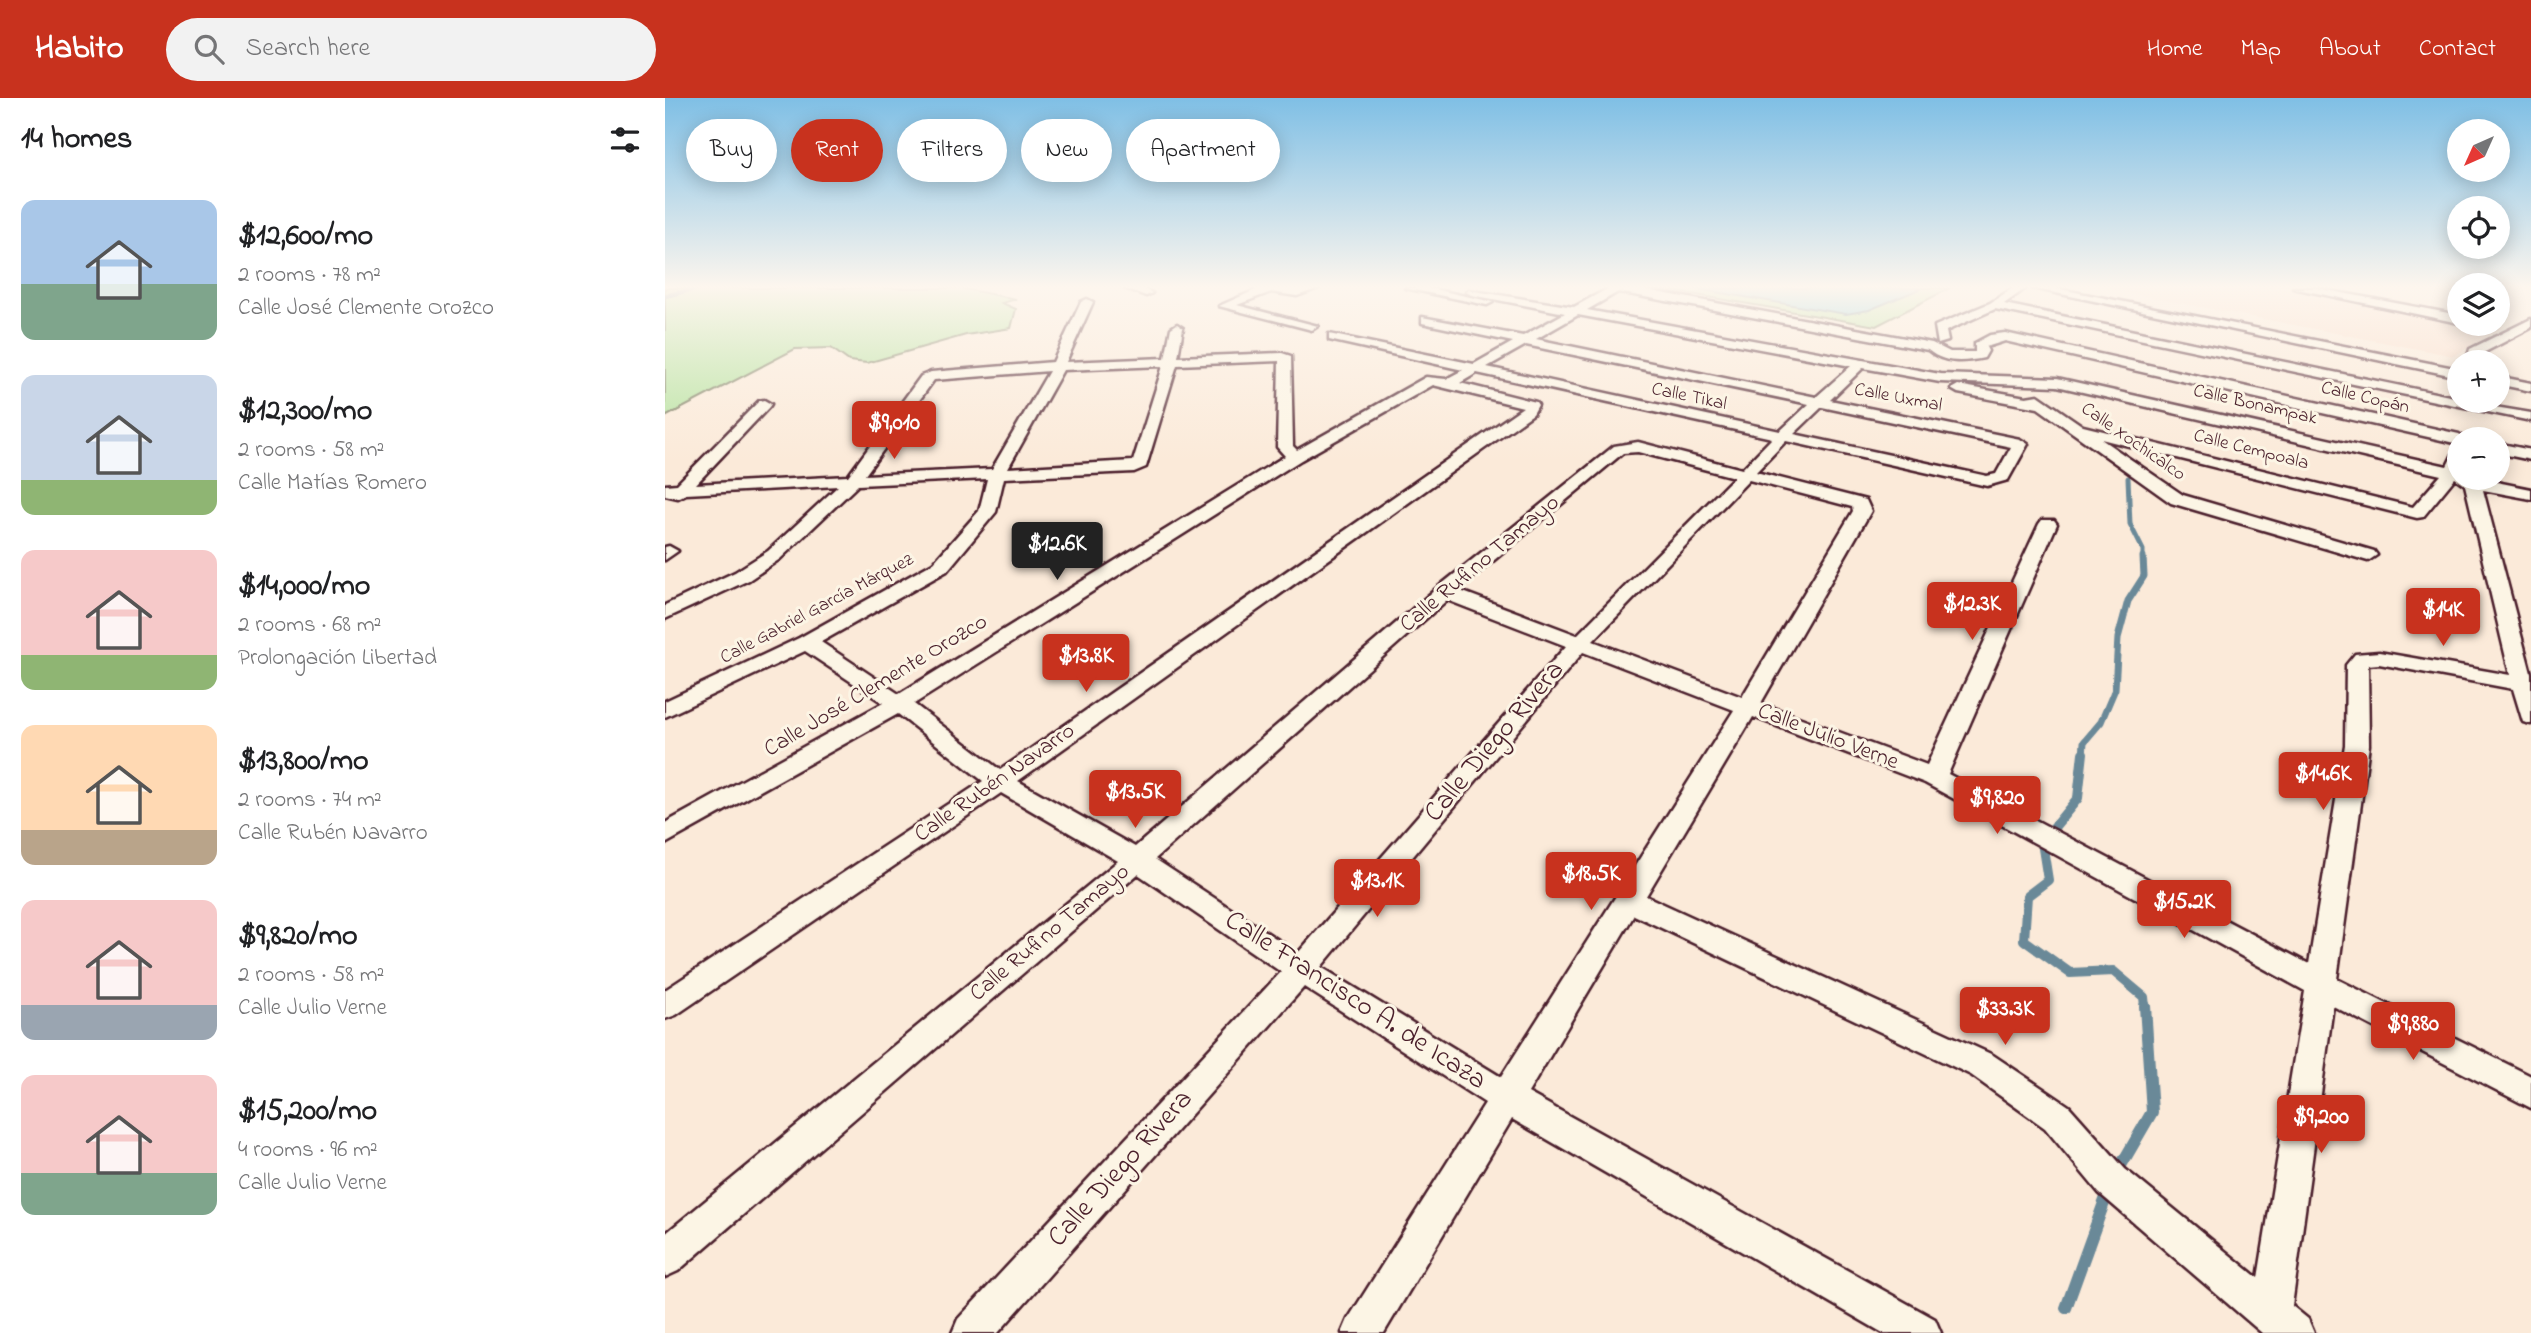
<!DOCTYPE html>
<meta charset="utf-8">
<style>
body{margin:0;font-family:"Indie Flower",sans-serif;background:#f2f2f2;color:#202124;height:100vh;display:flex;flex-direction:column;font-size:26px;white-space:nowrap}
*{box-sizing:border-box;margin:0}
p{font-size:23px;color:#757577}
.icon{flex:none;width:38px;height:38px;fill:none;stroke:currentColor;stroke-width:2;stroke-linecap:round;stroke-linejoin:round}
.map{position:relative;flex:1;overflow:hidden}
.panel{display:flex;flex-direction:column;background:#fff;width:665px}
.panel>*{flex:none}
.hud{position:absolute;left:21px;top:21px;width:665px;height:63px;display:flex;gap:14px}
.needle{width:46px;rotate:225deg}
.buttons{position:absolute;left:1782px;top:21px;display:grid;gap:14px}
.buttons a{display:grid;place-items:center;width:63px;height:63px;border-radius:50%;background:#fff;box-shadow:0 4px 18px #0003;font-size:35px}
.price{position:absolute;translate:-50% -60px;padding:0 16px;border-radius:7px;background:#c8321e;color:#fff;font-size:23px;line-height:46px;filter:drop-shadow(0 2px 4px #0008)}
.price::after{content:'';position:absolute;left:50%;top:42px;width:21px;height:16px;margin-left:-10px;background:inherit;clip-path:polygon(0 0,100% 0,50% 100%)}
.price.on{background:#222;color:#fff}
ul{padding:0;list-style:none}
li{display:flex;align-items:center;gap:21px;height:175px;padding:0 21px}
li span{display:grid;place-items:center;flex:none;width:196px;height:140px;border-radius:14px;color:#555}
li>.icon{margin-inline-start:auto}
span .icon{width:84px;height:84px;fill:#fffc;stroke-width:1}
li b{font-size:30px}
h2{display:flex;justify-content:space-between;align-items:center;height:84px;padding:0 21px;font-size:30px}
.pill{padding:0 24px;border-radius:32px;background:#fff;box-shadow:0 4px 18px #0003;font-size:24px;line-height:63px}
.pill.on{background:#c8321e;color:#fff}
header{display:flex;align-items:center;gap:42px;box-sizing:border-box;height:98px;padding:0 35px;background:#c8321e;color:#fff}
header strong{font-size:33px}
nav{display:flex;gap:38px;margin-inline-start:auto;font-size:24px}
.search{width:490px;height:63px;background:#f2f2f2;display:flex;align-items:center;gap:18px;box-sizing:border-box;padding:0 24px;border-radius:38px;color:#757577;font-size:26px}
main{display:flex;flex:1;min-height:0}
.map>svg:first-child{display:block}
.built{fill:#faddcb}
.green{fill:#b7e3a1;stroke:#808166;stroke-width:2}
.water{fill:#81cfe0;stroke:#6b8998;stroke-width:2}
.lines{fill:none;stroke-linecap:round;stroke-linejoin:round}
.stream-far4{stroke:#6b8998;stroke-width:4.5}
.stream-far3{stroke:#6b8998;stroke-width:5}
.stream-far2{stroke:#6b8998;stroke-width:7}
.stream-far1{stroke:#6b8998;stroke-width:10}
.stream{stroke:#6b8998;stroke-width:12}
.street-casing{stroke:#4a1f2b;stroke-width:5}
.street{fill:#fcf5e5;fill-rule:evenodd}
.labels{text-anchor:middle;dominant-baseline:central;stroke-width:6;stroke-linejoin:round;paint-order:stroke}
.far-street-label{font-size:19px;fill:#4a1f2b;stroke:#fcf5e5}
.street-label{font-size:23px;fill:#4a1f2b;stroke:#fcf5e5}
.near-street-label{font-size:28px;fill:#4a1f2b;stroke:#fcf5e5}
</style>
<header>
<strong>Habito</strong>
<div class="search"><svg class="icon" aria-label="search" viewBox="0 0 24 24"><circle cx="10" cy="10" r="6"/><path d="M15 15l6 6"/></svg>Search here</div>
<nav><a>Home</a><a>Map</a><a>About</a><a>Contact</a></nav>
</header>
<main>
<section class="panel">
<h2>14 homes<svg class="icon" aria-label="filters" viewBox="0 0 24 24"><path d="M4 7h16M4 17h16"/><circle cx="9" cy="7" r="2"/><circle cx="15" cy="17" r="2"/></svg></h2>
<ul>
<li><span style="background:linear-gradient(#a9c7e8 60%,#7fa58c 0)"><svg class="icon" aria-label="home" viewBox="0 0 24 24"><path d="M3 11l9-7 9 7M6 9v11h12V9"/></svg></span><div><b>$12,600/mo</b><p>2 rooms · 78 m²</p><p>Calle José Clemente Orozco</p></div></li>
<li><span style="background:linear-gradient(#c9d6e8 75%,#8fb573 0)"><svg class="icon" aria-label="home" viewBox="0 0 24 24"><path d="M3 11l9-7 9 7M6 9v11h12V9"/></svg></span><div><b>$12,300/mo</b><p>2 rooms · 58 m²</p><p>Calle Matías Romero</p></div></li>
<li><span style="background:linear-gradient(#f6c9c9 75%,#8fb573 0)"><svg class="icon" aria-label="home" viewBox="0 0 24 24"><path d="M3 11l9-7 9 7M6 9v11h12V9"/></svg></span><div><b>$14,000/mo</b><p>2 rooms · 68 m²</p><p>Prolongación Libertad</p></div></li>
<li><span style="background:linear-gradient(#ffd9b3 75%,#b9a48a 0)"><svg class="icon" aria-label="home" viewBox="0 0 24 24"><path d="M3 11l9-7 9 7M6 9v11h12V9"/></svg></span><div><b>$13,800/mo</b><p>2 rooms · 74 m²</p><p>Calle Rubén Navarro</p></div></li>
<li><span style="background:linear-gradient(#f6c9c9 75%,#9aa5b1 0)"><svg class="icon" aria-label="home" viewBox="0 0 24 24"><path d="M3 11l9-7 9 7M6 9v11h12V9"/></svg></span><div><b>$9,820/mo</b><p>2 rooms · 58 m²</p><p>Calle Julio Verne</p></div></li>
<li><span style="background:linear-gradient(#f6c9c9 70%,#7fa58c 0)"><svg class="icon" aria-label="home" viewBox="0 0 24 24"><path d="M3 11l9-7 9 7M6 9v11h12V9"/></svg></span><div><b>$15,200/mo</b><p>4 rooms · 96 m²</p><p>Calle Julio Verne</p></div></li>
</ul>
</section>
<div class="map">
<svg width="1866" height="1235" viewBox="0 0 1866 1235">
<rect width="100%" height="100%" fill="#fbead9"/>
<filter id="ink" filterUnits="userSpaceOnUse"><feTurbulence type="fractalNoise" baseFrequency=".0143" numOctaves="2"/><feDisplacementMap in="SourceGraphic" scale="14" xChannelSelector="R" yChannelSelector="G"/><feConvolveMatrix kernelMatrix="1 2 1 2 8 2 1 2 1" color-interpolation-filters="sRGB"/></filter>
<g filter="url(#ink)">
<path class="built" d="M1438 190H1625L1794 223V226L1839 229 1789 258Z"/>
<path class="green" d="M0 190H295L351 201 337 205 351 211 346 230 301 237 202 265 184 263 166 250 130 251 0 319Z
M991 190H1285L1211 228Z"/>
<path class="water" d="M1026 190H1257L1204 212 1181 216Z"/>
<g class="lines">
<path class="stream-far4" d="M0 198 33 190"/>
<path class="stream-far3" d="M1463 380 1465 426 1478 452V461"/>
<path class="stream-far2" d="M1418 657 1419 644 1436 624 1450 591 1453 540 1463 503 1479 478 1478 459"/>
<path class="stream-far1" d="M1418 655 1413 700 1377 744 1383 782 1362 798 1359 842 1405 875 1448 873 1479 899 1480 909"/>
<path class="stream" d="M1451 1076 1487 1014 1480 908
M1401 1210 1444 1091"/>
<defs>
<path id="street" d="M459 190H477L487 195 481 198Z
M595 190H654L632 198 606 194 572 207 653 228 647 232 554 208Z
M740 190H764L828 204 822 207Z
M944 190H970L1267 245 1285 254H1310V245L1325 237 1340 235 1794 336 1802 341H1794V346L1340 243 1321 249 1323 253 1319 260C1299 264 1279 266 1263 252L953 194 922 212 1275 276 1392 280 1782 368 1788 356 1794 354V380H1812L1866 391V401L1818 392 1866 575V626L1858 624 1848 591 1714 566 1703 567 1704 647 1672 881 1866 978V1010L1668 908 1627 1208 1643 1221 1649 1235H1597L1434 1095 1380 1030 1306 977 969 817 863 995 1270 1221 1276 1235H1218L847 1021 719 1235H677L683 1221 820 1005 639 889 333 1235H287L293 1221 616 874 473 776 13 1173 0 1179V1136L453 763 336 695 11 917 0 921V892L318 683 233 616 0 746V725L218 605 140 553 0 619V603L134 540 268 465 314 413 322 381 193 387 115 461 84 482 0 521V507L70 474 103 453 173 388 21 396 13 400 0 397V387L12 386 94 303 99 302 106 306 104 309 31 386 183 378 256 278 266 274 388 264 416 204 422 201 428 204 401 264 500 260 506 230 512 226 518 230 513 259 617 255 626 258 628 348 632 352 761 279 781 281 798 272 664 242V236L809 266 848 244 757 225V219L858 238 900 215 807 197 801 194 803 192 909 209ZM913 217 1186 268 1151 299 871 241ZM861 247 1144 306 1115 333 822 269ZM614 263 612 349 620 358 234 596 156 544 282 473 331 414 339 380 469 374 481 369 512 267ZM498 268 468 363 343 370 398 272ZM1198 270 1275 284 1392 288 1776 377 1748 409 1418 328 1373 297 1361 299 1293 287 1286 291 1293 295 1373 310 1506 405 1703 463 1712 457 1709 453 1518 397 1436 341 1752 420 1758 419 1790 380 1800 387 1845 577 1714 554 1690 556 1681 567 1680 647 1644 866 1283 676 1392 426 1389 422H1377L1374 426 1262 667 1096 605 1206 413 1201 402 1091 374 1121 343 1322 388 1343 382 1363 346 1355 341 1165 302ZM384 273 327 371 200 377 269 282ZM812 275 1107 340 1077 371 973 344 949 348 772 490 470 749 353 683 868 316 873 307 871 304 795 285ZM768 287 858 309 335 672 249 606 636 362ZM1157 309 1346 349 1331 376 1322 378 1129 336ZM973 354 1069 379 912 537 793 492 958 355ZM1084 382 1187 409 1188 413 1077 599 928 543ZM782 502 901 548 633 855 490 761ZM918 554 1069 612 836 979 656 869ZM1088 619 1260 685 1640 893 1593 1180 1460 1071 1404 1008 1328 957 981 798Z
M1348 190H1361L1339 206 1794 300V303L1866 315V323L1330 211 1281 233 1283 243 1273 246 1270 228 1325 205Z
M1367 190H1390L1794 271V279Z
M1628 190H1651L1794 217V225Z
M1866 221V230L1816 256 1814 264H1801L1805 251Z
M1832 278 1866 285V293L1832 286Z
M1832 345 1866 352V362L1832 355Z
M4 448 13 453 0 462V449Z"/>
</defs>
<use href="#street" class="street-casing"/>
<use href="#street" class="street"/>
</g>
</g>
<linearGradient id="sky" x2="0" y2="1"><stop stop-color="#7fbfe5"/><stop offset="0.52" stop-color="#fdf6ee"/><stop offset="1" stop-color="#fdf6ee" stop-opacity="0"/></linearGradient>
<rect width="1866" height="363" fill="url(#sky)"/>
<g class="labels">
<g class="far-street-label">
<text transform="translate(1024 299) rotate(12)">Calle Tikal</text>
<text transform="translate(1233 300) rotate(11)">Calle Uxmal</text>
<text transform="translate(1700 300) rotate(13)">Calle Copán</text>
<text transform="translate(1590 307) rotate(13)">Calle Bonampak</text>
<text transform="translate(1468 344) rotate(35)">Calle Xochicalco</text>
<text transform="translate(1586 352) rotate(14)">Calle Cempoala</text>
<text transform="translate(152 511) rotate(-28)">Calle Gabriel García Márquez</text>
</g>
<g class="street-label">
<text transform="translate(815 466) rotate(-40)">Calle Rufino Tamayo</text>
<text transform="translate(211 588) rotate(-31)">Calle José Clemente Orozco</text>
<text transform="translate(1163 639) rotate(21)">Calle Julio Verne</text>
<text transform="translate(330 685) rotate(-35)">Calle Rubén Navarro</text>
<text transform="translate(385 835) rotate(-40)">Calle Rufino Tamayo</text>
</g>
<g class="near-street-label">
<text transform="translate(830 644) rotate(-50)">Calle Diego Rivera</text>
<text transform="translate(690 903) rotate(33)">Calle Francisco A. de Icaza</text>
<text transform="translate(456 1071) rotate(-48)">Calle Diego Rivera</text>
</g>
</g>
</svg>
<div class="buttons">
<a><svg class="needle" viewBox="-14 -14 28 28"><path d="M0-13l5 13h-10z" fill="#e53935"/><path d="M0 13l5-13h-10z" fill="#757577"/></svg></a>
<a><svg class="icon" aria-label="locate" viewBox="0 0 24 24"><circle cx="12" cy="12" r="6"/><path d="M12 2v4M12 18v4M2 12h4M18 12h4"/></svg></a>
<a><svg class="icon" aria-label="layers" viewBox="0 0 24 24"><path d="M12 4l9 5-9 5-9-5zM3 14l9 5 9-5"/></svg></a>
<a>+</a>
<a>−</a>
</div>
<b class="price" style="left:229px;top:363px">$9,010</b>
<b class="price on" style="left:392px;top:484px">$12.6K</b>
<b class="price" style="left:1307px;top:544px">$12.3K</b>
<b class="price" style="left:1778px;top:550px">$14K</b>
<b class="price" style="left:421px;top:596px">$13.8K</b>
<b class="price" style="left:1658px;top:714px">$14.6K</b>
<b class="price" style="left:470px;top:732px">$13.5K</b>
<b class="price" style="left:1332px;top:738px">$9,820</b>
<b class="price" style="left:926px;top:814px">$18.5K</b>
<b class="price" style="left:712px;top:821px">$13.1K</b>
<b class="price" style="left:1519px;top:842px">$15.2K</b>
<b class="price" style="left:1340px;top:949px">$33.3K</b>
<b class="price" style="left:1748px;top:964px">$9,880</b>
<b class="price" style="left:1656px;top:1057px">$9,200</b>
<div class="hud">
<a class="pill">Buy</a>
<a class="pill on">Rent</a>
<a class="pill">Filters</a>
<a class="pill">New</a>
<a class="pill">Apartment</a>
</div>
</div>
</main>
